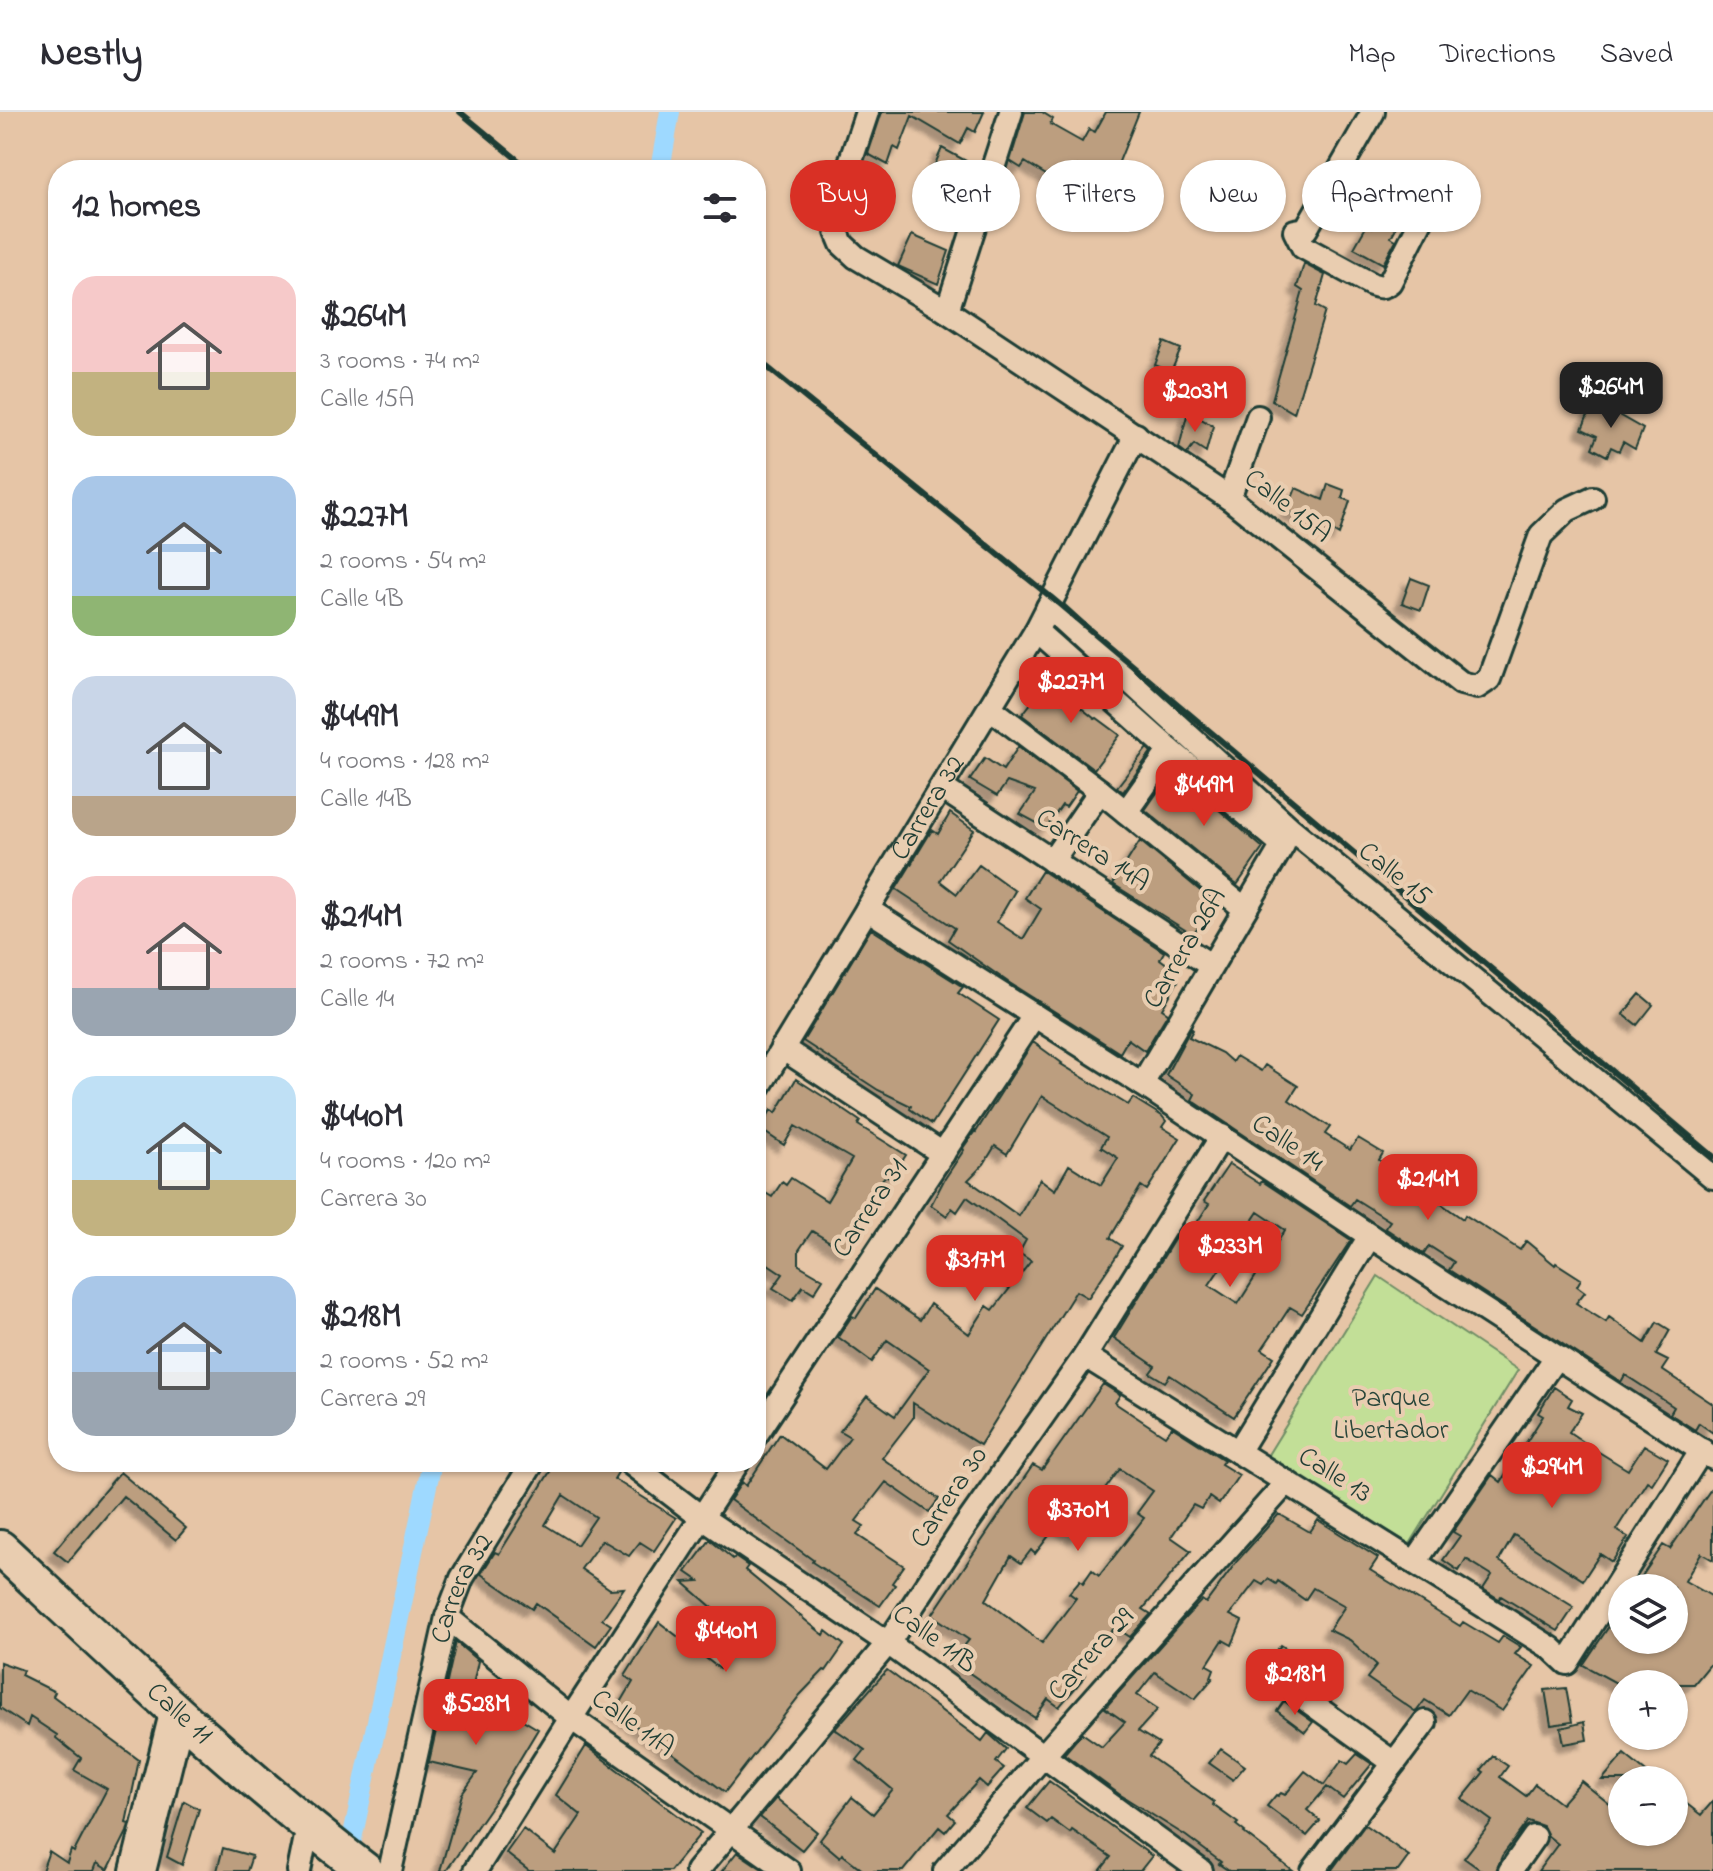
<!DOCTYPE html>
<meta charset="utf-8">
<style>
body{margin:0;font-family:"Indie Flower",sans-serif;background:#f2f2f3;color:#2b2b33;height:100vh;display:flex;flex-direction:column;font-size:30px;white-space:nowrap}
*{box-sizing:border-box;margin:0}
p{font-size:26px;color:#7c7c81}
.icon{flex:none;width:44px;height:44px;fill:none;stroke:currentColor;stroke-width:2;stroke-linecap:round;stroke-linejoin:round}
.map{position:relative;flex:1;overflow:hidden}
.side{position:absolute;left:48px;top:48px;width:718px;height:1312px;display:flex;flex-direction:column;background:#fff;border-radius:32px;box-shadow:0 2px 6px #0004}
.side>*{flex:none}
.top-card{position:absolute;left:790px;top:48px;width:760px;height:72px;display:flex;gap:16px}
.tools{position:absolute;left:1608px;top:1462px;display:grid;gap:16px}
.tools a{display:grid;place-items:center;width:80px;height:80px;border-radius:50%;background:#fff;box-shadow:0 2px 6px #0004;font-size:40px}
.price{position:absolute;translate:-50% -68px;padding:0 18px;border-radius:16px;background:#d93025;color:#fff;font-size:26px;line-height:52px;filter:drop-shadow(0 2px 4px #0008)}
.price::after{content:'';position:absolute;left:50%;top:48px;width:24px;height:18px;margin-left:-12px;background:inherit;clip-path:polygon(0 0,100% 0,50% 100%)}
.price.on{background:#222;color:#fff}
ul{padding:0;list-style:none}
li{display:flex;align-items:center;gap:24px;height:200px;padding:0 24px}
li span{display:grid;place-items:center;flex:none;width:224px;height:160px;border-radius:24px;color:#555}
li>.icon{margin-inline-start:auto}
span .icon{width:96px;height:96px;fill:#fffc;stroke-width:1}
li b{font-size:34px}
h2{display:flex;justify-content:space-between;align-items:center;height:96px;padding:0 24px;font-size:34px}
.tag{padding:0 28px;border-radius:36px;background:#fff;box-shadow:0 2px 6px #0004;font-size:28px;line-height:72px}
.tag.on{background:#d93025;color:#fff}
header{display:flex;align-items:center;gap:48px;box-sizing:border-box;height:112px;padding:0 40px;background:#fff;border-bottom:2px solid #e1e1e2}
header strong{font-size:38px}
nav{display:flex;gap:44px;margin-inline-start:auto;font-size:28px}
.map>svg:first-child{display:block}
.green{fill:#c2df97;stroke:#708e66;stroke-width:2}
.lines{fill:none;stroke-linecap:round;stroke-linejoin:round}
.canal{stroke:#9ed9ff;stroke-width:20}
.building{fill:#bc9e7f;stroke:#1f3d34;stroke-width:2;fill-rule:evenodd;filter:url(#shadow)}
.street-casing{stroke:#1f3d34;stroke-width:28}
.primary-casing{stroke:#1f3d34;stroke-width:40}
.street{stroke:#e9cdb0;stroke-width:22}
.primary{stroke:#e9cdb0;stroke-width:34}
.rail{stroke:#1f3d34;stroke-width:6}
.labels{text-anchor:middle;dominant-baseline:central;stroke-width:8;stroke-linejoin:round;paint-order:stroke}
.street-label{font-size:28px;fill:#1f3d34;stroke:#e9cdb0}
.park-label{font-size:28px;fill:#274539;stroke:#e9cdb0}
</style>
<header>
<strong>Nestly</strong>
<nav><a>Map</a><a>Directions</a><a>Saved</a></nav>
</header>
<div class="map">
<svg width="1713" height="1759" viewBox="0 0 1713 1759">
<defs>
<filter id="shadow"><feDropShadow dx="-7" dy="7" stdDeviation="2" flood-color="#0004"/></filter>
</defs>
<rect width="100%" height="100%" fill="#e6c5a6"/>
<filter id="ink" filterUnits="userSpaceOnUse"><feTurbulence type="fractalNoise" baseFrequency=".0125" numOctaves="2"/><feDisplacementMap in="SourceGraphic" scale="16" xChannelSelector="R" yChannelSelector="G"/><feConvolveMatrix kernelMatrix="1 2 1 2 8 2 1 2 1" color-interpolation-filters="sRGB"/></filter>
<g filter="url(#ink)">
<path class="green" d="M1378 1164 1518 1258 1410 1432 1266 1346Z"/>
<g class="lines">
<path class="canal" d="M660 58 670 0
M347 1751 432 1350"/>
</g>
<path class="building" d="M882 0H984L975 20 968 16 960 32 912 4 899 38 894 35 888 53 868 42Z
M1025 0H1042L1053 7 1050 12 1082 30 1089 17 1095 20 1106 0H1139L1110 72 1078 54 1062 98 1046 89 1054 68 1025 50 1021 56 1010 49Z
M942 36 966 49 956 70 933 57Z
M1379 107 1396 116 1391 125 1396 128 1383 152 1354 136 1367 113 1374 116Z
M912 123 949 139 938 172 898 154Z
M1304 152 1325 163 1316 194 1325 199 1294 301 1272 288 1303 179 1297 175Z
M1164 230 1181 237 1171 260 1155 253Z
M1594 289 1643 317 1635 337 1623 330 1619 339 1611 335 1607 344 1592 336 1597 324 1582 317Z
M1188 299 1213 314 1206 340 1194 332 1187 342 1179 336Z
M1328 372 1344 378 1342 386 1350 389 1339 423 1303 400 1301 406 1287 399 1296 376 1323 388Z
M1411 466 1429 473 1421 498 1402 491Z
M1048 569 1095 607 1097 606 1120 623 1094 657 1022 603Z
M1018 635 1077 679 1066 695 1062 693 1046 716 1020 702 1035 680 1007 670 997 684 970 668 985 646 1003 658Z
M1147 636 1151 640 1123 680 1117 675Z
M1173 658 1263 736 1237 773 1145 698Z
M950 701 974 718 940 769 957 782 979 753 1015 779 997 810 1023 827 1041 797 1025 786 1042 759 1164 840 1160 847 1175 858 1171 864 1178 869 1162 897 1168 901 1145 939 1128 927 1120 941 1008 870 948 828 955 816 896 777 932 718 938 722Z
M1140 729 1215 791 1193 823 1113 772Z
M871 817 963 875 958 881 999 908 932 1012 910 997 911 994 878 978 803 929Z
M1640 882 1653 893 1637 913 1623 902Z
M1191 916 1193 918 1189 925 1222 941 1232 950 1236 944 1261 959 1265 953 1298 974 1289 988 1330 1015 1325 1022 1350 1038 1358 1026 1383 1041 1379 1048 1463 1107 1465 1103 1520 1138 1526 1129 1555 1153 1556 1151 1581 1167 1577 1174 1585 1180 1576 1191 1593 1202 1606 1210 1609 1205 1645 1231 1657 1210 1670 1218 1656 1243 1668 1249 1662 1258 1713 1292V1321L1699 1311 1695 1318 1670 1302 1674 1295 1650 1279 1625 1263 1621 1270 1449 1158 1454 1150 1429 1134 1424 1142 1385 1116 1390 1109 1355 1087 1350 1094 1192 988 1195 982 1166 963Z
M1033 930 1062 951 1061 952 1128 993 1133 986 1162 1004 1166 1009 1162 1015 1180 1026 1147 1078 1141 1074 1110 1126 1122 1134 1117 1143 1088 1186 1076 1179 980 1333 913 1291V1306L882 1346 939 1387 929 1400 886 1370 856 1409 864 1414 857 1423 904 1454 892 1471 895 1473 880 1494 812 1450 813 1448 730 1388 742 1370 746 1374 780 1322 826 1357 850 1325 840 1319 867 1284 895 1304 929 1257 887 1228 872 1250 838 1225 852 1204 856 1206 875 1177 920 1208 930 1192 969 1222 987 1194 993 1198 1031 1149 1019 1141 1026 1128 967 1085 957 1100 952 1096 947 1104 931 1093 944 1068 964 1038 963 1036 975 1019 976 1020ZM1042 984 1107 1025 1101 1035 1118 1046 1101 1073 1069 1053 1055 1078 1040 1067 1019 1104 968 1068 984 1052 995 1034 1007 1042Z
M796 967 838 994 860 1009 858 1013 906 1043 895 1060 890 1066 886 1063 866 1088 871 1091 851 1123 855 1126 847 1140 812 1119 799 1138V1153L823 1167 814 1181 803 1174 793 1188 773 1176 783 1162 756 1144V1075L772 1085 782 1070 786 1073 791 1066 827 1089 852 1047 795 1014 784 1033 760 1017 771 998 776 1001Z
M1229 1052 1260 1072 1262 1069 1351 1128 1302 1202 1290 1195 1279 1212 1262 1237 1274 1245 1234 1305 1170 1263 1165 1270 1150 1261 1155 1254 1114 1226 1178 1121 1186 1126 1198 1109 1209 1092 1204 1089ZM1258 1100 1285 1118 1238 1192 1209 1173Z
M1103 1272 1120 1283 1115 1291 1165 1324 1172 1315 1224 1348 1221 1352 1239 1363 1219 1392 1209 1385 1201 1397 1193 1393 1171 1425 1191 1439 1143 1497 1151 1502 1130 1525 1115 1515 1080 1558 1086 1563 1077 1574 1059 1595 1048 1587 1035 1606 952 1549 969 1528 932 1503 1033 1353 1042 1358ZM1120 1357 1153 1379 1137 1401 1144 1406 1099 1464 1092 1458 1083 1471 1080 1468 1069 1481 1076 1486 1042 1531 986 1488 1011 1444 1021 1451 1031 1438 1035 1442 1058 1412 1076 1425 1094 1402 1089 1399Z
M1554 1275 1572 1287 1568 1294 1582 1301 1569 1320 1594 1337 1628 1358 1644 1333 1668 1347 1652 1372 1647 1369 1616 1418 1628 1425 1612 1450 1600 1442 1583 1468 1514 1423 1499 1449 1574 1495 1558 1519 1501 1484 1499 1487 1483 1477 1492 1463 1466 1447 1459 1459 1443 1448 1460 1424 1453 1420 1492 1363 1501 1370 1543 1304 1538 1301Z
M556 1350H607L619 1359 614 1367 676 1406 654 1439 640 1430 629 1444 602 1428 581 1457 610 1477 624 1476 602 1507 611 1513 596 1534 536 1491 532 1497 481 1462 495 1440 499 1442ZM563 1383 596 1405 577 1433 545 1413Z
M120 1360 186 1416 176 1428 123 1384 68 1450 54 1439Z
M1713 1374V1448L1701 1441 1685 1469 1713 1485V1549L1694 1572H1618L1583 1553 1622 1495V1528H1674V1476H1634L1663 1433 1670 1437Z
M1279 1402 1310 1420 1318 1408 1378 1446 1370 1458 1460 1514 1463 1510 1498 1531 1503 1524 1521 1535 1515 1542 1534 1554 1502 1599 1467 1578 1449 1603 1425 1588 1416 1600 1367 1566 1377 1553 1350 1528 1329 1518 1345 1494 1313 1476 1305 1488 1278 1469 1276 1472 1268 1467 1263 1473 1256 1469 1230 1503 1242 1509 1232 1533 1223 1528 1207 1553 1214 1557 1211 1565 1213 1566 1195 1587 1155 1560 1137 1583 1158 1597 1138 1619 1159 1632 1149 1644 1214 1690 1213 1693 1238 1711 1236 1713 1245 1720 1244 1721 1293 1759H1229L1219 1752 1221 1750 1186 1724 1119 1682 1064 1642 1082 1621 1102 1635 1125 1610 1105 1596 1184 1507 1202 1488 1206 1491 1238 1448Z
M710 1428 733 1447 735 1445 748 1454 745 1458 810 1512 824 1523 826 1519 844 1533 826 1559 824 1558 800 1583 725 1680 616 1599 633 1570 625 1564 659 1510 720 1557 744 1523 683 1470 699 1469 686 1460Z
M456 1530 478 1549 472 1578 538 1617 496 1687 446 1759H440L462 1682 477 1661 429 1650Z
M1281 1533 1298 1544 1285 1560 1268 1549Z
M0 1550 23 1558 21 1563 55 1580 53 1584 139 1648 126 1711 129 1712 127 1720 108 1758 97 1751 94 1759H42L49 1739 67 1751 71 1738 74 1740 107 1677 74 1658 81 1646 56 1626 57 1623 30 1605 27 1614 0 1596Z
M887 1558 982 1629 988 1621 1006 1637 996 1650 1004 1656 987 1675 979 1668 948 1702 955 1708 945 1720 939 1715 903 1759H864L842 1742 840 1745 820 1728 852 1685 873 1702 893 1678 857 1648 865 1638 835 1617Z
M1566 1576 1572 1610 1551 1613 1545 1578Z
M1284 1589 1313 1610 1305 1620 1277 1599Z
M1584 1610 1587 1628 1564 1632 1561 1616Z
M586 1634 701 1721 670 1759H529L506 1741 523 1717 555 1742 581 1703 556 1683Z
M1221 1637 1245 1654 1233 1668 1209 1651Z
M1357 1642 1372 1652 1343 1687 1327 1675 1307 1698 1320 1709 1307 1724 1267 1694 1276 1683 1278 1684 1281 1681 1285 1683 1305 1659 1324 1673 1342 1648 1348 1652Z
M1624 1642 1656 1668H1602Z
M1493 1644 1508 1654 1500 1665 1526 1684 1535 1672 1561 1692 1581 1669 1622 1702V1720H1674V1682L1701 1703 1713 1689V1759H1538L1558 1732 1548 1724 1543 1714 1528 1709 1502 1744 1496 1759H1482L1464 1746 1492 1709 1462 1687 1484 1660 1481 1658Z
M1049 1669 1152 1744 1140 1759H1100L1111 1745 1072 1718 1070 1721 1051 1707 1047 1711 1027 1696Z
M776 1686 817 1720 802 1738 760 1705Z
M184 1689 199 1697 182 1753 167 1745Z
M1365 1713 1409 1744 1398 1759H1331Z
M223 1736 252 1744 247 1759H217Z
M737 1740 765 1759H722Z"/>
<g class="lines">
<defs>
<g id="street">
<path d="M867 0 841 78 837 120 842 132 856 145 947 199 1229 386 1461 571 1477 575 1489 567 1541 423 1567 398 1593 386"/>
<path d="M1373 0 1306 117 1295 119 1303 135 1371 172C1379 175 1383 176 1390 170L1437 77"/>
<path d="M947 199 1011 0"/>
<path d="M1229 386 1258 305"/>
<path d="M1048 495 1291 717 1713 1065"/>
<path d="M1036 519 1170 638 1283 733 1142 972"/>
<path d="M990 596 1100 679 1245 797"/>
<path d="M942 676 1210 853"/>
<path d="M1126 700 1170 638"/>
<path d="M1052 749 1100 679"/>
<path d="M867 797 1142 972 1370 1124 1713 1346"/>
<path d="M782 936 943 1042"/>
<path id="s1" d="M756 980 1036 519 1136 323"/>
<path d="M1085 1244 1551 1536 1567 1551 1702 1338"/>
<path d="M756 1323 1034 904"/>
<path d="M1238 1340 1370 1124"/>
<path d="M629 1350 701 1405 888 1531 1201 1759"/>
<path d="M1415 1450 1556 1245"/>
<path d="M447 1505 571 1606 789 1759"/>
<path d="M1287 1574 1394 1651"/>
<path d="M299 1759 308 1715"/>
<path id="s2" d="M390 1759 447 1505 462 1466 533 1350"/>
<path d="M475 1759 571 1606 738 1350"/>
<path d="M697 1759 888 1531 966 1413 1085 1244 1222 1024"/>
<path d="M945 1759 1043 1644 1287 1370"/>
<path d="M1313 1759 1425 1610"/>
<path d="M1510 1759 1534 1725"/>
</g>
<g id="primary">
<path id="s3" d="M0 1436C119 1547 236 1660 366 1759"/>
<path d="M138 1759 177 1602"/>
</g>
</defs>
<use href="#street" class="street-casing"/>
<use href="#primary" class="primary-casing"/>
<use href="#street" class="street"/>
<use href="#primary" class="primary"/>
<path class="rail" d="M460 0 530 58
M756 246 1052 486 1713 1044"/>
</g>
</g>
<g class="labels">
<g class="street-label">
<text transform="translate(1287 395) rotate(38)">Calle 15A</text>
<text stroke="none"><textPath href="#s1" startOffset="332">Carrera 32</textPath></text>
<text transform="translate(1092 739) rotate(33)">Carrera 14A</text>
<text transform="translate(1394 763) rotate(39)">Calle 15</text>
<text transform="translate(1186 837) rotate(-59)">Carrera 26A</text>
<text transform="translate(1287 1032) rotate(34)">Calle 14</text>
<text transform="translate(871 1097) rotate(-56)">Carrera 31</text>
<text transform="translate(1334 1364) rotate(32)">Calle 13</text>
<text transform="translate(950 1386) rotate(-56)">Carrera 30</text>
<text stroke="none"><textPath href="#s2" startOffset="292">Carrera 32</textPath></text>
<text transform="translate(934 1528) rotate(36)">Calle 11B</text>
<text transform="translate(1092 1543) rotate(-48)">Carrera 29</text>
<text stroke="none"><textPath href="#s3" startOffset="244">Calle 11</textPath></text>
<text transform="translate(632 1612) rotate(36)">Calle 11A</text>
</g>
<g class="park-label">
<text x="1391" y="1287">Parque<tspan x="1391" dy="32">Libertador</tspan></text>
</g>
</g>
</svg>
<div class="tools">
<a><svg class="icon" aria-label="layers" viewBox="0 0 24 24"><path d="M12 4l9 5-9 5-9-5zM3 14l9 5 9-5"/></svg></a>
<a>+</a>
<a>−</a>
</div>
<b class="price on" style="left:1611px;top:318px">$264M</b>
<b class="price" style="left:1195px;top:322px">$203M</b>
<b class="price" style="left:1071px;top:613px">$227M</b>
<b class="price" style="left:1204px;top:716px">$449M</b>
<b class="price" style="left:1428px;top:1110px">$214M</b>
<b class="price" style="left:1230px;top:1177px">$233M</b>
<b class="price" style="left:975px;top:1191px">$317M</b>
<b class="price" style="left:1552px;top:1398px">$294M</b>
<b class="price" style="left:1078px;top:1441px">$370M</b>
<b class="price" style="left:726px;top:1562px">$440M</b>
<b class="price" style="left:1295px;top:1605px">$218M</b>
<b class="price" style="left:476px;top:1635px">$528M</b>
<div class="top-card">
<a class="tag on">Buy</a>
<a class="tag">Rent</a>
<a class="tag">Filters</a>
<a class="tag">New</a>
<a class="tag">Apartment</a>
</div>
<section class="side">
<h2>12 homes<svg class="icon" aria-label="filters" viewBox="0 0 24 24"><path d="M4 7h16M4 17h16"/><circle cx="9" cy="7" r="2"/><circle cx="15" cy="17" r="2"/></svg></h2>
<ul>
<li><span style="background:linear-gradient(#f6c9c9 60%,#c2b280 0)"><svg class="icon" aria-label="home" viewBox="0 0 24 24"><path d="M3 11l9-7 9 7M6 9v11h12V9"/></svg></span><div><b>$264M</b><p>3 rooms · 74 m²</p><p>Calle 15A</p></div></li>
<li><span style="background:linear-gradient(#a9c7e8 75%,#8fb573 0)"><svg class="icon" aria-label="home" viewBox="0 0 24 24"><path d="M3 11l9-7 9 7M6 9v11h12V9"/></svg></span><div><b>$227M</b><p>2 rooms · 54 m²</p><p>Calle 4B</p></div></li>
<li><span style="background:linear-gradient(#c9d6e8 75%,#b9a48a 0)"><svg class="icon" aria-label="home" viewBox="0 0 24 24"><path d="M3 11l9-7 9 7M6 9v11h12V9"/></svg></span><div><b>$449M</b><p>4 rooms · 128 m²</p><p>Calle 14B</p></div></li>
<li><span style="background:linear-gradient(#f6c9c9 70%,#9aa5b1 0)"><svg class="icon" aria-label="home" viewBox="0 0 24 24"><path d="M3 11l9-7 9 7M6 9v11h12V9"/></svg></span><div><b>$214M</b><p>2 rooms · 72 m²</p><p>Calle 14</p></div></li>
<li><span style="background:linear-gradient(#bfe0f5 65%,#c2b280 0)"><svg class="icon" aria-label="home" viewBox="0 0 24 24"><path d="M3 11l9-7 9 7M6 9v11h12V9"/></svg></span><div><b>$440M</b><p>4 rooms · 120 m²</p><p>Carrera 30</p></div></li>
<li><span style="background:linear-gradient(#a9c7e8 60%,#9aa5b1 0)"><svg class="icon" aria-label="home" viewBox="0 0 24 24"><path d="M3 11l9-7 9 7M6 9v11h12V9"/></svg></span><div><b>$218M</b><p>2 rooms · 52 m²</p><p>Carrera 29</p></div></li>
</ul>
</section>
</div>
